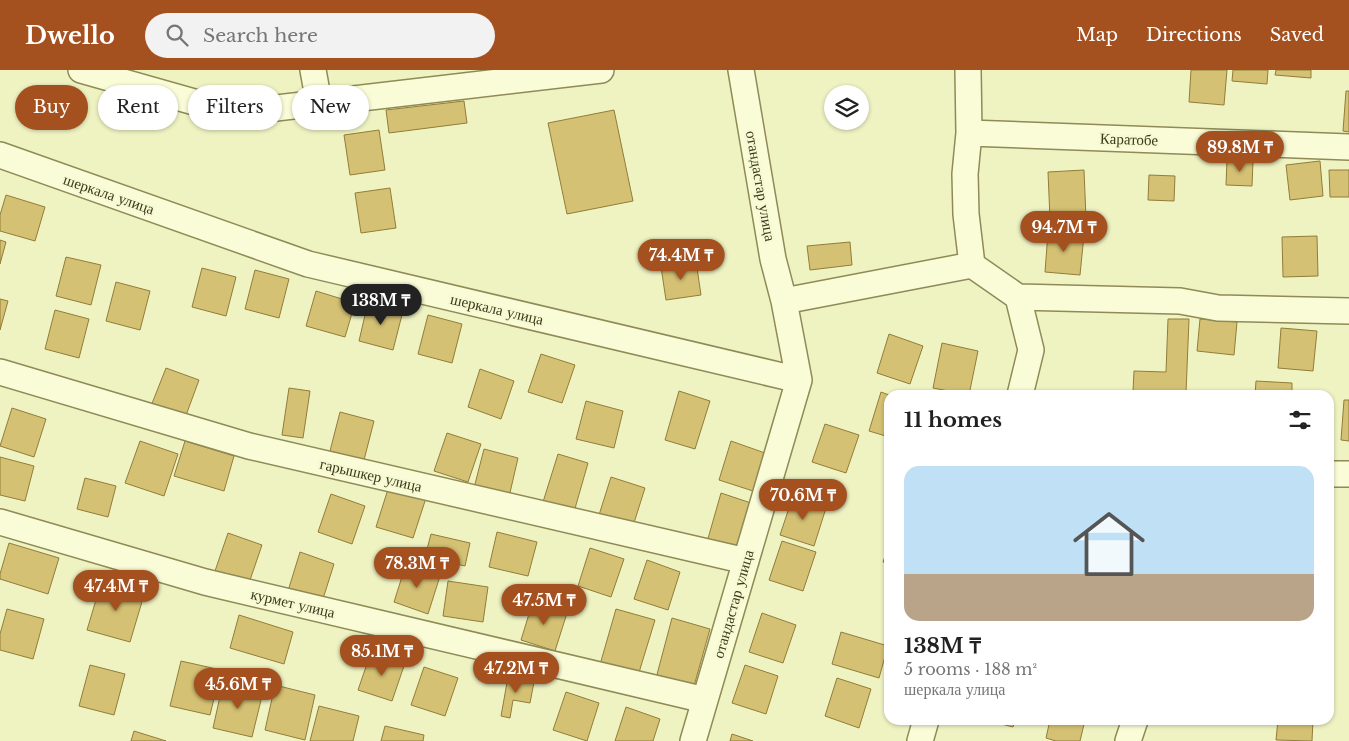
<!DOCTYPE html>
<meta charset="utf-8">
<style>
body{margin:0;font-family:"Libre Baskerville",serif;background:#f2f2f2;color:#222;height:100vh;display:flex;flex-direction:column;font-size:19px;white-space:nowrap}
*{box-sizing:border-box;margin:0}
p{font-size:16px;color:#767676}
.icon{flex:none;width:28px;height:28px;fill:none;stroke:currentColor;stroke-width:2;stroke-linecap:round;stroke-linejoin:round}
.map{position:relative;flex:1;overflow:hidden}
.side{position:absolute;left:884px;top:320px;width:450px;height:335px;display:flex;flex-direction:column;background:#fff;border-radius:15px;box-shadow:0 1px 4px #0004}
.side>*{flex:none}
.hud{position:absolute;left:15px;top:15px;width:475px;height:45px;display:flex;gap:10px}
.fabs{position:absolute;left:824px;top:15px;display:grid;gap:10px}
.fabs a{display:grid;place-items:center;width:45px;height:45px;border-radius:50%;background:#fff;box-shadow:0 1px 4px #0004;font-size:25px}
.price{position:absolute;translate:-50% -42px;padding:0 11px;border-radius:18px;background:#a5511f;color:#fff;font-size:16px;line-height:32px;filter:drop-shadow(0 1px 2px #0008)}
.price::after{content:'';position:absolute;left:50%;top:30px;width:15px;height:11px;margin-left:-8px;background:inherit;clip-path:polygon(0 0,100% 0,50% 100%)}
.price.current{background:#222;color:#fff}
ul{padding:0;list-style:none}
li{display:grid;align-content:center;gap:10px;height:265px;padding:0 20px}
li span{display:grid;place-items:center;height:155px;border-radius:15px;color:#555}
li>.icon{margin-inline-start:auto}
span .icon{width:90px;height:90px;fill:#fffc;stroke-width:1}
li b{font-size:21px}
h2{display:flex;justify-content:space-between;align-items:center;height:60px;padding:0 20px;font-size:21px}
.chip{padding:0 18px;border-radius:22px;background:#fff;box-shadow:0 1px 4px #0004;font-size:18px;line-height:45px}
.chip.current{background:#a5511f;color:#fff}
header{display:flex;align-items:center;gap:30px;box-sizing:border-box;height:70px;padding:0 25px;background:#a5511f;color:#fff}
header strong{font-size:24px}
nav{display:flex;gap:28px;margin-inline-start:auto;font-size:18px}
.search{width:350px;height:45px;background:#f2f2f2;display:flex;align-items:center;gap:12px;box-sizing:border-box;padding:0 18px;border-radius:28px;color:#767676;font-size:19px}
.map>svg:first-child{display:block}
.building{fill:#d5c173;stroke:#917d39}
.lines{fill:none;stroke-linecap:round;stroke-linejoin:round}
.street-casing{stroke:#8f8a56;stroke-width:28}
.street{stroke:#f9fcd6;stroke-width:25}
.labels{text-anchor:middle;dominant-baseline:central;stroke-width:4.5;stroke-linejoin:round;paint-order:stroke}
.street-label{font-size:15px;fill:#3d391c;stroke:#f6f9d2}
</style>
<header>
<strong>Dwello</strong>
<div class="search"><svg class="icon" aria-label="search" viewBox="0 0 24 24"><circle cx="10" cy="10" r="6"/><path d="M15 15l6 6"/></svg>Search here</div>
<nav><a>Map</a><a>Directions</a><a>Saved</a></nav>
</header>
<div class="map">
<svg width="1349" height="671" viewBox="0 0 1349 671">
<rect width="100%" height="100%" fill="#eff3c2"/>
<path class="building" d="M1191 0H1227L1224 35 1189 32Z
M1233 0H1268L1267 14 1232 11Z
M1276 0H1311V8L1275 5Z
M1346 21H1349V62L1343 61Z
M464 31 467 53 389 63 386 40Z
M614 40 633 131 567 144 548 53Z
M379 60 385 100 350 105 344 65Z
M1227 90 1253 91 1252 116 1226 115Z
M1320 91 1323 126 1290 130 1286 95Z
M1084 100 1086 148 1050 149 1048 102Z
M1329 100H1349V127H1330Z
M1149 105 1175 106 1174 131 1148 130Z
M390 118 396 158 361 163 355 123Z
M6 125 45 137 35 171 0 161V145Z
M1048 162 1084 165 1080 205 1045 202Z
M1317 166 1318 206 1283 207 1282 167Z
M0 170 6 172 0 194Z
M850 172 852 195 810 200 807 176Z
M66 187 101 195 91 235 56 226Z
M696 191 701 225 666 230 661 197Z
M202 198 236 207 226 246 192 237Z
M255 200 289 209 279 248 245 239Z
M116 212 150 221 140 260 106 251Z
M316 221 355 233 345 267 306 256Z
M0 229 8 231 0 260Z
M368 232 403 241 393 280 359 271Z
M55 240 89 249 79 288 45 279Z
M428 245 462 254 452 293 418 284Z
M1168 249H1189L1186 323 1133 321 1134 301 1166 302Z
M1200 249 1237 252 1234 285 1197 281Z
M1281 258 1317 261 1313 301 1278 298Z
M889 264 923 276 910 314 877 303Z
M942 273 978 281 969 325 933 318Z
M541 284 575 295 562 333 528 322Z
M166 298 199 310 185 348 151 336Z
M480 299 514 311 501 349 468 337Z
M1256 311 1292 313V325H1255Z
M289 318 310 321 303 368 282 365Z
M679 321 710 331 695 379 665 370Z
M881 322 889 325V367L869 361Z
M1344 330H1349V371L1341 370Z
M586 331 623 341 614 378 576 369Z
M12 338 46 349 34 387 0 376Z
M340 342 374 351 364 390 330 381Z
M825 354 859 365 846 403 812 392Z
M447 363 481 374 468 412 434 401Z
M140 371 178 384 164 426 125 413Z
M185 371 234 386 224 421 174 406Z
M731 371 765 383 753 421 719 410Z
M484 379 518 388 509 427 474 418Z
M558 384 588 393 574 442 543 432Z
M0 387 34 396 25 431 0 425Z
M611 407 645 418 633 456 599 445Z
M85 408 116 416 108 447 77 439Z
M389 416 426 428 413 468 376 457Z
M721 423 751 433 737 481 707 472Z
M331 424 365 436 352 474 318 462Z
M793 426 826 438 814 476 780 465Z
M497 462 537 472 528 506 489 497Z
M228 463 262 475 249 513 215 501Z
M431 464 470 473 465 496 425 487Z
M782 471 816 482 803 521 769 510Z
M9 473 59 488 48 524 0 509V504Z
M889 475V494L883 492Z
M590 478 624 489 611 527 578 516Z
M300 482 334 494 322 532 288 521Z
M647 490 680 502 668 540 634 529Z
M406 494 440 506 428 544 394 532Z
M448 511 488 517 483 552 443 546Z
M101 513 144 525 130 572 87 560Z
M533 531 567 543 555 581 521 570Z
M7 539 44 549 33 589 0 580V564Z
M616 539 655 550 637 609 599 598Z
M762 543 796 555 783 593 749 582Z
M239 545 293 562 284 594 230 578Z
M672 548 710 559 692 623 655 612Z
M841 562 888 576 879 608 832 594Z
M371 582 405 593 392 631 358 620Z
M181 591 221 600 210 645 170 636Z
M90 595 125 604 114 645 79 636Z
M745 595 778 606 766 644 732 633Z
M424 597 458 608 445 646 411 635Z
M508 607 534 612 530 633 513 630 510 648 501 646Z
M837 608 871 619 859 658 825 646Z
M223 613 263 622 252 667 213 658Z
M275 615 315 625 305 670 265 660Z
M566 622 599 633 587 671 553 660Z
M319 636 359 646 353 671H310Z
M626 637 660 649 653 671H615Z
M986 650H1015L1013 657Z
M1050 650H1085L1080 671H1056L1046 668Z
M1278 650H1313L1312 671 1276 670Z
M385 656 424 665 423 671H381Z
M134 661 166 671H131Z
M732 664 753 671H730Z"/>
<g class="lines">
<defs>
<path id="street" d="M81 0 233 43 601 0
M313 0 319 33
M741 0 773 189 784 231
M968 0 969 63 965 104 966 144 972 195
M969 63 1349 77
M0 85 308 194 799 310
M1018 227 1180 231 1218 238 1349 241
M0 302 249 376 746 491
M1329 404H1349
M0 452 205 512 705 630
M693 671 799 310 784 231 972 195 1018 227 1031 280 1020 325
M920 671 926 650
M1128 671 1135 650"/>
</defs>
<use href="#street" class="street-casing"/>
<use href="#street" class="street"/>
</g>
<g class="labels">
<g class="street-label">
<text transform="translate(1129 69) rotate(2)">Каратобе</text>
<text transform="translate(761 116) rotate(80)">отандастар улица</text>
<text transform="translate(109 124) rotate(19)">шеркала улица</text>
<text transform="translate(497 239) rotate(13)">шеркала улица</text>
<text transform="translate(371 405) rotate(13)">гарышкер улица</text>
<text transform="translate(293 533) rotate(13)">курмет улица</text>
<text transform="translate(733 534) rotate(-74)">отандастар улица</text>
</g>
</g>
</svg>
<div class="fabs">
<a><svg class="icon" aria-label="layers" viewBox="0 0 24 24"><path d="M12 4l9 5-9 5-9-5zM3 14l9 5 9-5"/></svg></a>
</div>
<b class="price" style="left:1240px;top:103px">89.8M ₸</b>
<b class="price" style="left:1064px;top:183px">94.7M ₸</b>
<b class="price" style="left:681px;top:211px">74.4M ₸</b>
<b class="price current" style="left:381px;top:256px">138M ₸</b>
<b class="price" style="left:803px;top:451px">70.6M ₸</b>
<b class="price" style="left:417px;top:519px">78.3M ₸</b>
<b class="price" style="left:116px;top:542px">47.4M ₸</b>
<b class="price" style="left:544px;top:556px">47.5M ₸</b>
<b class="price" style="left:382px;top:607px">85.1M ₸</b>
<b class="price" style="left:516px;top:624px">47.2M ₸</b>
<b class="price" style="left:238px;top:640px">45.6M ₸</b>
<div class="hud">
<a class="chip current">Buy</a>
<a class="chip">Rent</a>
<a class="chip">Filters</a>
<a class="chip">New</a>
</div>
<section class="side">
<h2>11 homes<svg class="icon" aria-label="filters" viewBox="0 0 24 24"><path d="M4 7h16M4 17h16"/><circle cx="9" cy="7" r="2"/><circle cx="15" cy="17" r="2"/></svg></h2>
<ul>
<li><span style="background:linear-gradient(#bfe0f5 70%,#b9a48a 0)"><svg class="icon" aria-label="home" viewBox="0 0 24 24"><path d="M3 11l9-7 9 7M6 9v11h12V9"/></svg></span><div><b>138M ₸</b><p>5 rooms · 188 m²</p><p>шеркала улица</p></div></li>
</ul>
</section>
</div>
